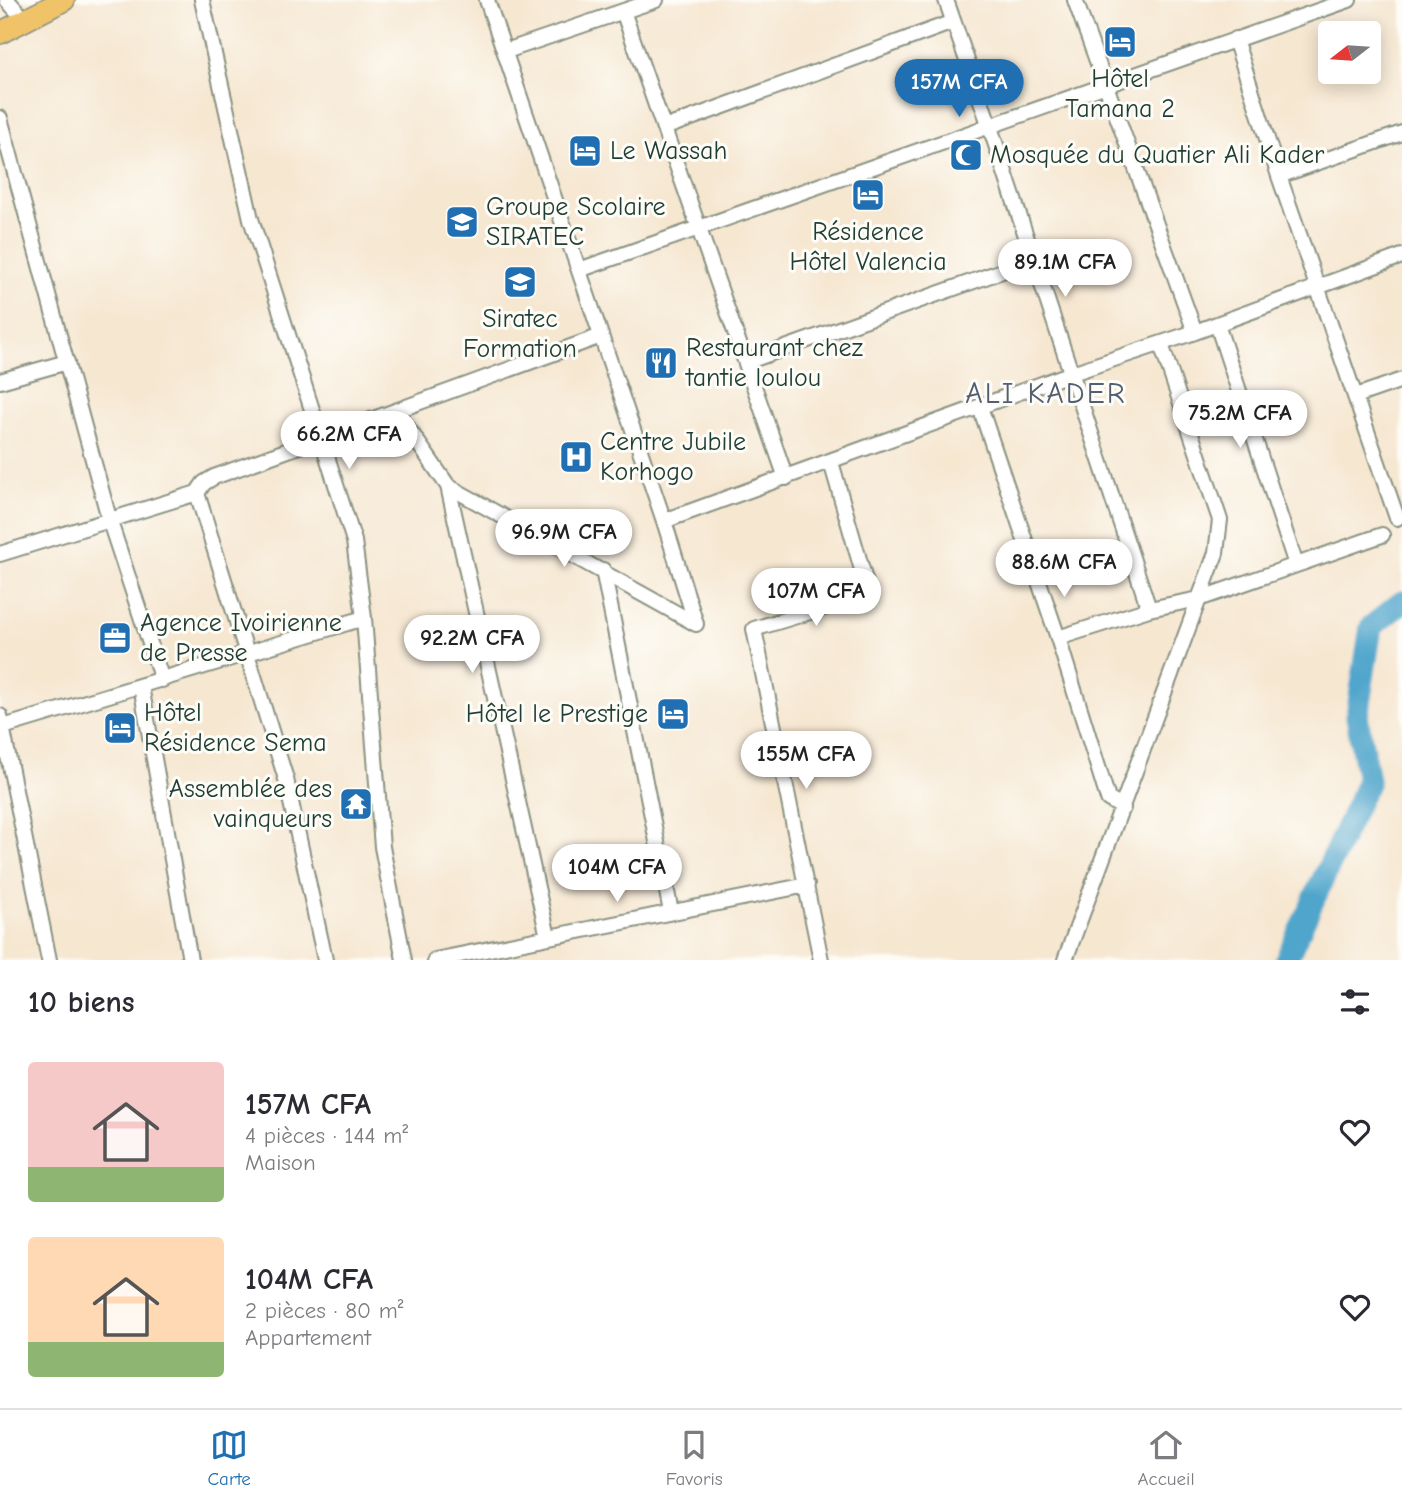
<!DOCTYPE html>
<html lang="fr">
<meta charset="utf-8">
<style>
body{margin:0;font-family:"Comic Neue",sans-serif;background:#f7f7f7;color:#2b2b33;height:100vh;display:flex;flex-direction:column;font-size:26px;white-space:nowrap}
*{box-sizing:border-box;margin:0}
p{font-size:23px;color:#7c7c81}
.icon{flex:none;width:38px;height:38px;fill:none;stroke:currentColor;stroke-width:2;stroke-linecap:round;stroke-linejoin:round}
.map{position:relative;height:960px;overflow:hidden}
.panel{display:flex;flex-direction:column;background:#fff;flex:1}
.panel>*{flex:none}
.needle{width:46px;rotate:253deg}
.buttons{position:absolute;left:1318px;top:21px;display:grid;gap:14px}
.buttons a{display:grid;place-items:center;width:63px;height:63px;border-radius:7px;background:#fff;box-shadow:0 4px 18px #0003;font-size:35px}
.price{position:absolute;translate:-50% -60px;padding:0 16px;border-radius:24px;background:#fff;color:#222;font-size:23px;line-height:46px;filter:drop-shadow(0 2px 4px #0008)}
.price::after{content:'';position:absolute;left:50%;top:42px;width:21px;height:16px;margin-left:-10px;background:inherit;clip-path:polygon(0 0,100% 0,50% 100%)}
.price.current{background:#1f6fb2;color:#fff}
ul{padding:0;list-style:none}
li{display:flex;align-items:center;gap:21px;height:175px;padding:0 28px}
li span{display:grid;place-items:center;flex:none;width:196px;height:140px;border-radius:7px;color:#555}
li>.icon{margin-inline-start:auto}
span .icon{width:84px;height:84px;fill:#fffc;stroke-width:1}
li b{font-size:30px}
h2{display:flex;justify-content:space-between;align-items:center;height:84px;padding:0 28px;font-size:30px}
.menu{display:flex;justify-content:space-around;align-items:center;height:98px;border-top:2px solid #e1e1e2;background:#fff;font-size:19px;color:#7c7c81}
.menu a{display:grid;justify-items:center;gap:4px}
.menu .current{color:#1f6fb2}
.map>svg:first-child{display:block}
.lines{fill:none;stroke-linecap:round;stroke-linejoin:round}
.river{stroke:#4fa5cc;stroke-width:23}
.street-casing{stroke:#8a9282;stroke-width:18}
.primary-casing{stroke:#8a9282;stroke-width:24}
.street{stroke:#fff;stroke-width:14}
.primary{stroke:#f1c369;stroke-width:21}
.labels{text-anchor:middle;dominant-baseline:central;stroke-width:6;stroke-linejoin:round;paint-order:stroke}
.poi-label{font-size:26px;fill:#1f3d34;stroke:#fdfcf7;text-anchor:start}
.quarter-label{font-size:30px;letter-spacing:2px;fill:#525e72;stroke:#fdfcf7}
</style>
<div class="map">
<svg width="1402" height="960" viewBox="0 0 1402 960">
<rect width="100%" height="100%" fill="#fdfcf7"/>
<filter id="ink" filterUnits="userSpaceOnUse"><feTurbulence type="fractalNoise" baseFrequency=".0143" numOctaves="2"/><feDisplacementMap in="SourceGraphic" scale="14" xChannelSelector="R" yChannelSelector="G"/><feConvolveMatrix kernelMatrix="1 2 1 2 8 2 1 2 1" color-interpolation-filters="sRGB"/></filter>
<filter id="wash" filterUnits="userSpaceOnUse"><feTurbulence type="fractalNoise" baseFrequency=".00686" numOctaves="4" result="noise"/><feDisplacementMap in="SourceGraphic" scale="28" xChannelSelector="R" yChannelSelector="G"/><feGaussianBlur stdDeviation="1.57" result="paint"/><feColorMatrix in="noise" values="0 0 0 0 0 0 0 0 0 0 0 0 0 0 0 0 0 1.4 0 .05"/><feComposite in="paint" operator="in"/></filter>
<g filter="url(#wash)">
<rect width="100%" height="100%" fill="#f6e7d1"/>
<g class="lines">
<path class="river" d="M1286 960 1368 781 1357 716 1371 627 1402 602"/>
</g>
</g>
<g filter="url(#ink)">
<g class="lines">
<defs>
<path id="street" d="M7 0 25 20
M202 0 251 219 354 541 364 618 382 847 404 960
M487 0 664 521 696 624
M946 0 990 127 1149 609
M1075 0 1195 332
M623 11 786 478
M1235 39 1279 176 1397 518
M506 51 656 0
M0 118 110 522 162 680
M664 128 953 22
M1279 176 1402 133
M579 270 1349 0
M1217 324 1296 565
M746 362 1033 260
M0 381 67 362
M1356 396 1402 380
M980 407 1058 638 1108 799 1123 808
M396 411 448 486 548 937
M448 486 696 624
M197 493 286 779 325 960
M664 521 1072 373 1195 332 1402 256
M0 554 197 493 204 483 214 477 601 336
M603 570 671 912
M1058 638 1149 609 1199 599 1382 535
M141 686 190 960
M0 716 49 960
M3 727 364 618
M435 960 807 885
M821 960 754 629 869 594 831 462
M1065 960 1216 553 1220 520 1161 344"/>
<path id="primary" d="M0 33 64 0"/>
</defs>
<use href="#street" class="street-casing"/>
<use href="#primary" class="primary-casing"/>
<use href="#street" class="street"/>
<use href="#primary" class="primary"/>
</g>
</g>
<defs>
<symbol id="hotel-square" viewBox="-11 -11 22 22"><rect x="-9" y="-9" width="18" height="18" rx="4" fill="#1f6fb2" stroke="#fdfcf7"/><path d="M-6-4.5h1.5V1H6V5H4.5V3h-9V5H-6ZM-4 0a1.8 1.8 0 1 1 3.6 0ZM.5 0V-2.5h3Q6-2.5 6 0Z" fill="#fff"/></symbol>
<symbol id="mosque-square" viewBox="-11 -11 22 22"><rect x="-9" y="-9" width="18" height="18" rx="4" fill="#1f6fb2" stroke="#fdfcf7"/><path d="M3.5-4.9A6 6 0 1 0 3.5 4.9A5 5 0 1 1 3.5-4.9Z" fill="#fff"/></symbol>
<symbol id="school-square" viewBox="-11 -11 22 22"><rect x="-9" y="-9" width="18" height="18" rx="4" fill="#1f6fb2" stroke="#fdfcf7"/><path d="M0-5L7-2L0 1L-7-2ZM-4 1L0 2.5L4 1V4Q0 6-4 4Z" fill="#fff"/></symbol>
<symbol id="restaurant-square" viewBox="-11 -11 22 22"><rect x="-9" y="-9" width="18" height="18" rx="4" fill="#1f6fb2" stroke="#fdfcf7"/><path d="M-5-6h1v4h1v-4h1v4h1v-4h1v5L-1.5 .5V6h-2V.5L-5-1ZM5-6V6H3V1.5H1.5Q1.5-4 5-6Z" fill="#fff"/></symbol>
<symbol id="hospital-square" viewBox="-11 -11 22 22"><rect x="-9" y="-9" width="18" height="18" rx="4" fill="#1f6fb2" stroke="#fdfcf7"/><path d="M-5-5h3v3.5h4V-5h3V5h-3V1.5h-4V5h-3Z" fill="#fff"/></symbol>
<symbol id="office-square" viewBox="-11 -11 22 22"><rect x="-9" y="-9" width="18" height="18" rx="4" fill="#1f6fb2" stroke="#fdfcf7"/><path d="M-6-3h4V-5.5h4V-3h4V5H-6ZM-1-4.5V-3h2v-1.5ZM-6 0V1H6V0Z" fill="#fff"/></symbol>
<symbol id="temple-square" viewBox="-11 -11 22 22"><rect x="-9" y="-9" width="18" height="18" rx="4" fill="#1f6fb2" stroke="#fdfcf7"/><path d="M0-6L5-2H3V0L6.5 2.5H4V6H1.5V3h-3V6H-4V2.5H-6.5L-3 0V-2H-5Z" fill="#fff"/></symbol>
</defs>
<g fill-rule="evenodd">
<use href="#hotel-square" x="1101" y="23" width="38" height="38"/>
<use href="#hotel-square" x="566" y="132" width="38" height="38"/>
<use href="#mosque-square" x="947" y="136" width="38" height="38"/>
<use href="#hotel-square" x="849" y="176" width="38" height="38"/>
<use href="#school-square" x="443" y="203" width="38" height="38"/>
<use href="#school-square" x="501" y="263" width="38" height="38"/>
<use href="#restaurant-square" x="642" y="344" width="38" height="38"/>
<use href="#hospital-square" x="557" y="438" width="38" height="38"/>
<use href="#office-square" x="96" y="619" width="38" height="38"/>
<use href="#hotel-square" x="654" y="695" width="38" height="38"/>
<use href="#hotel-square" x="101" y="709" width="38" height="38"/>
<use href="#temple-square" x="337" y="785" width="38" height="38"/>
</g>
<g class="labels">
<g class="poi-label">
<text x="1120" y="79" text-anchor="middle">Hôtel<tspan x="1120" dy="30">Tamana 2</tspan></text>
<text x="610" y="151">Le Wassah</text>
<text x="990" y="155">Mosquée du Quatier Ali Kader</text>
<text x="486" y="207">Groupe Scolaire<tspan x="486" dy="30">SIRATEC</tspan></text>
<text x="868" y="232" text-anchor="middle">Résidence<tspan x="868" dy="30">Hôtel Valencia</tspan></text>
<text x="520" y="319" text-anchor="middle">Siratec<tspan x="520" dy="30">Formation</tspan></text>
<text x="686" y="348">Restaurant chez<tspan x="686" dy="30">tantie loulou</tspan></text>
<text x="600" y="442">Centre Jubile<tspan x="600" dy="30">Korhogo</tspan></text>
<text x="140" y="623">Agence Ivoirienne<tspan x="140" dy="30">de Presse</tspan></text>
<text x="144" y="713">Hôtel<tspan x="144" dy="30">Résidence Sema</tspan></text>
<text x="648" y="714" text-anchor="end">Hôtel le Prestige</text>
<text x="332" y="789" text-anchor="end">Assemblée des<tspan x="332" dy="30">vainqueurs</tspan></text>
</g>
<g class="quarter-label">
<text x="1046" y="393">ALI KADER</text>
</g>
</g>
</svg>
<div class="buttons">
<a><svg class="needle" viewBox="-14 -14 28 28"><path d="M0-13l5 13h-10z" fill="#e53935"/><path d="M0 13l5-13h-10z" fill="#7c7c81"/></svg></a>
</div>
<b class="price current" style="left:959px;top:119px">157M CFA</b>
<b class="price" style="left:1065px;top:299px">89.1M CFA</b>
<b class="price" style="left:1240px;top:450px">75.2M CFA</b>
<b class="price" style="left:349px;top:471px">66.2M CFA</b>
<b class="price" style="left:564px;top:569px">96.9M CFA</b>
<b class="price" style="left:1064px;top:599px">88.6M CFA</b>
<b class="price" style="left:816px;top:628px">107M CFA</b>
<b class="price" style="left:472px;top:675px">92.2M CFA</b>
<b class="price" style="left:806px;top:791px">155M CFA</b>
<b class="price" style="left:617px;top:904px">104M CFA</b>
</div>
<section class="panel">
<h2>10 biens<svg class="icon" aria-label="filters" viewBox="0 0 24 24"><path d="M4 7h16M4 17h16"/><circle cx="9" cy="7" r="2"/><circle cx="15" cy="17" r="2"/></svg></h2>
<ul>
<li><span style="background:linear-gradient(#f6c9c9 75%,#8fb573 0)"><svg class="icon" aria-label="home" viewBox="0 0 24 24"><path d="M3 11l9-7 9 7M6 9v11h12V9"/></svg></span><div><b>157M CFA</b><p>4 pièces · 144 m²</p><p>Maison</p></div><svg class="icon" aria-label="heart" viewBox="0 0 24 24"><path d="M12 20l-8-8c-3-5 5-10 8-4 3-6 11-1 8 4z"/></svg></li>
<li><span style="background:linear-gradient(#ffd9b3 75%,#8fb573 0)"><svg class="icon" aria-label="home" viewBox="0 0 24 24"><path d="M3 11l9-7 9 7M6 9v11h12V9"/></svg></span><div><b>104M CFA</b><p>2 pièces · 80 m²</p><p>Appartement</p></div><svg class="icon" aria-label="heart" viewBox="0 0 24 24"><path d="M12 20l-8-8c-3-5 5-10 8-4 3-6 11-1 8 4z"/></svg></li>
</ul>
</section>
<nav class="menu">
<a class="current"><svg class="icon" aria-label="map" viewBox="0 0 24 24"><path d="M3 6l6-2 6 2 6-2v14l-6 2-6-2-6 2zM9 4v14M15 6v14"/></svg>Carte</a>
<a><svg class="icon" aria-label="saved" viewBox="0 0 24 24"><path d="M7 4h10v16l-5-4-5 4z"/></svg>Favoris</a>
<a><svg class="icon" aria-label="home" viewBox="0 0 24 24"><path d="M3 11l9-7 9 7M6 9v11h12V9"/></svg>Accueil</a>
</nav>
